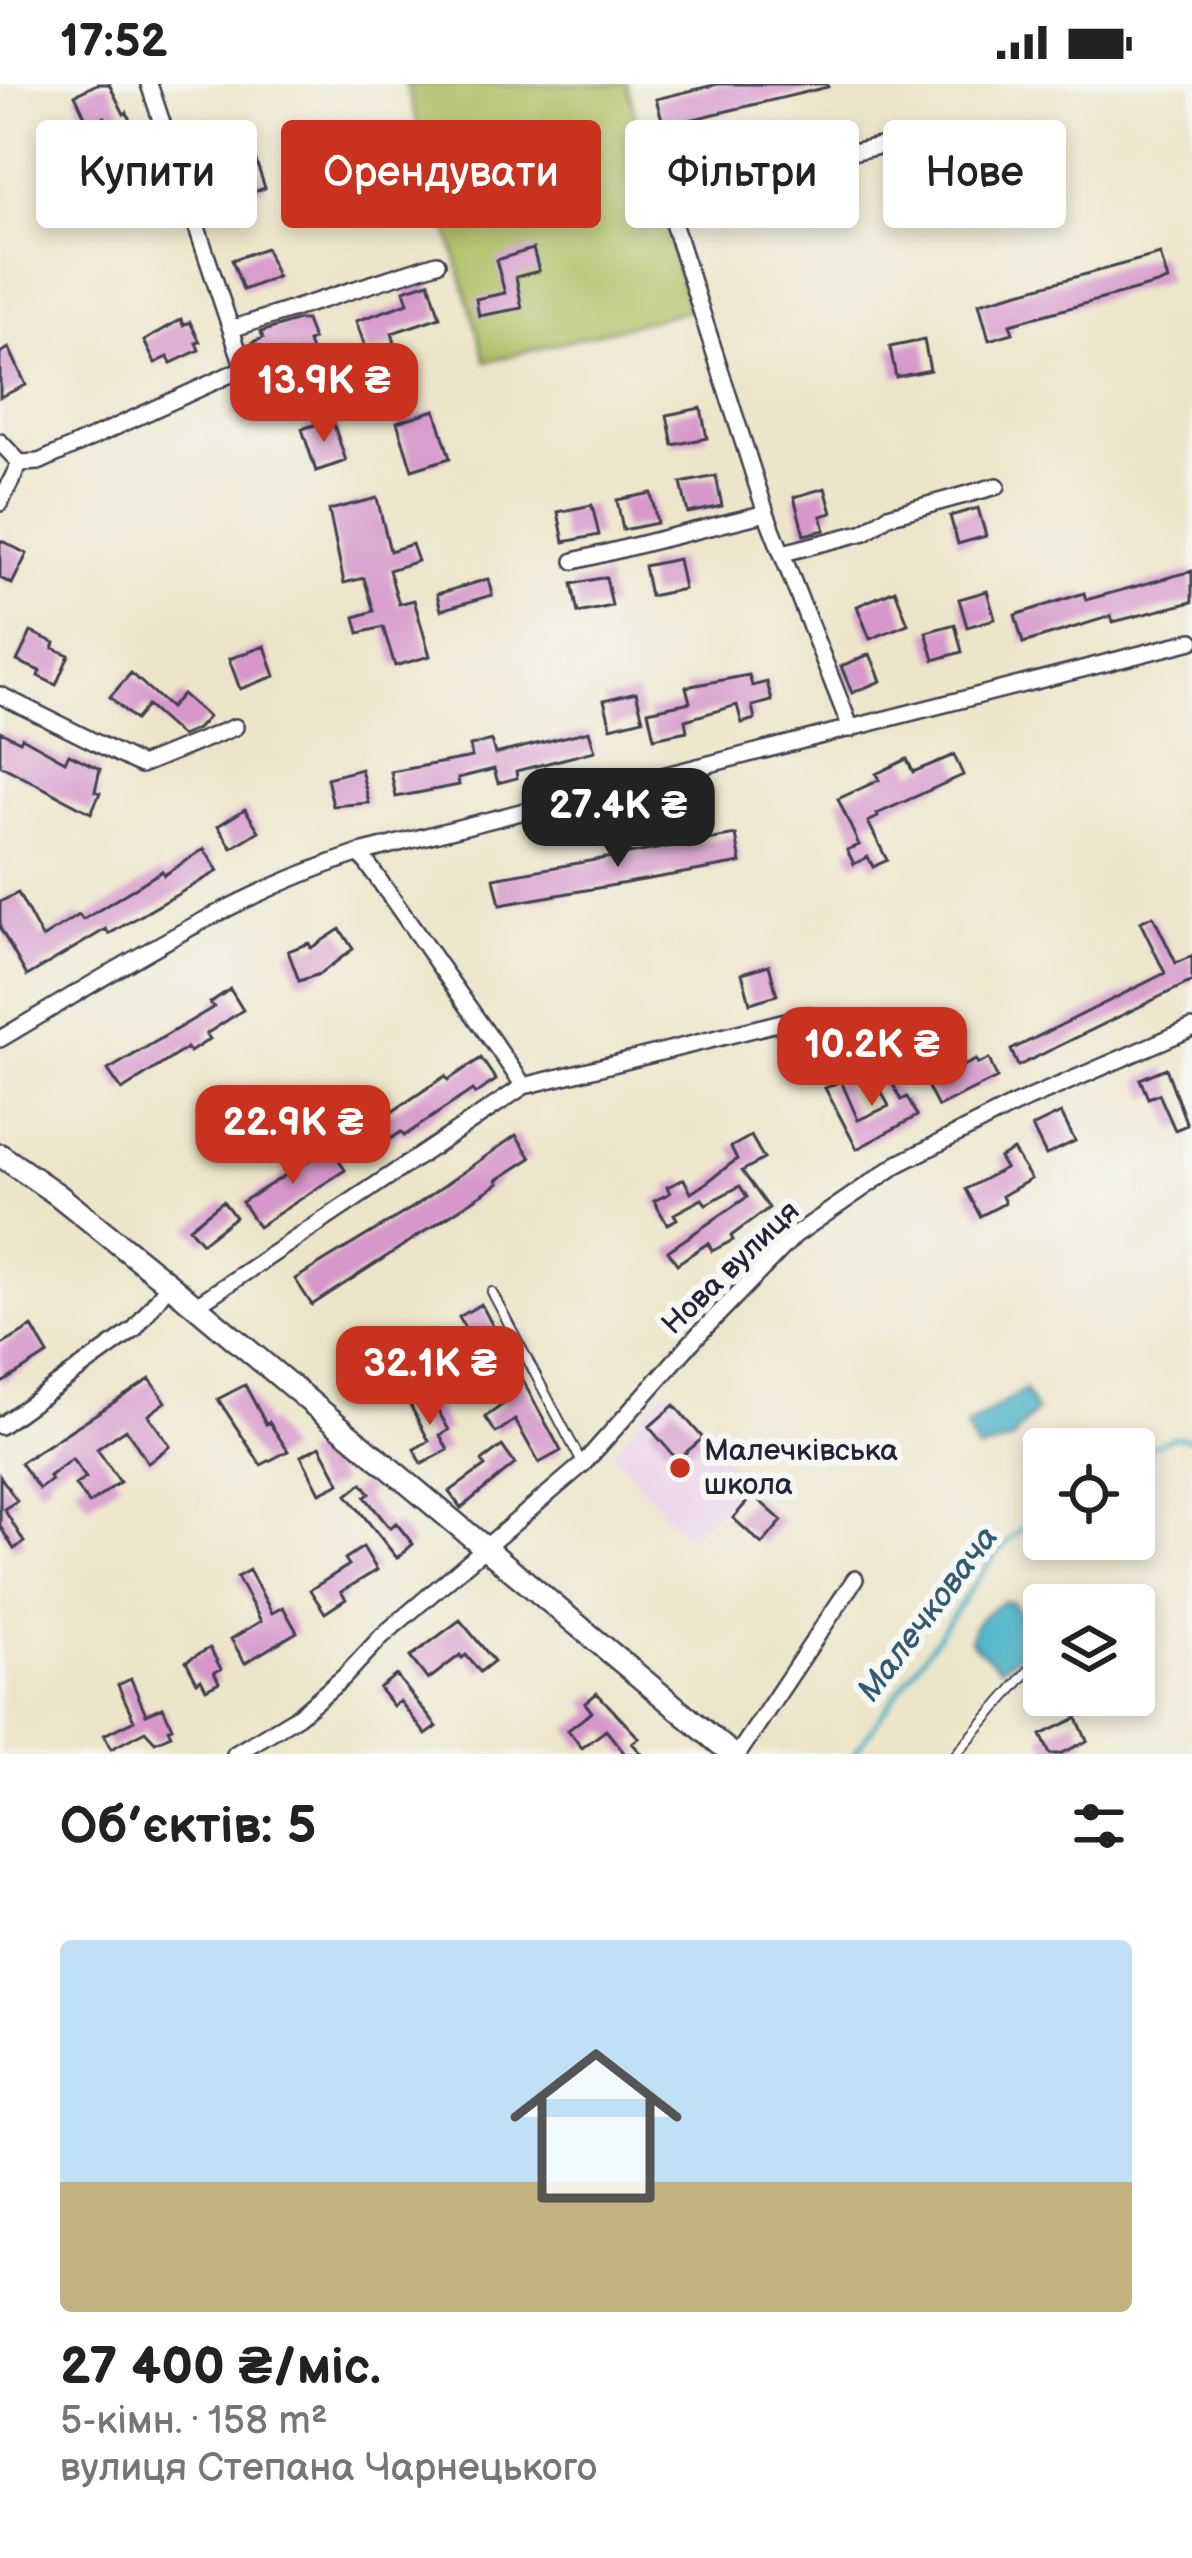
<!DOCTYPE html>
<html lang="uk">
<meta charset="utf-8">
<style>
body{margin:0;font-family:"Balsamiq Sans",sans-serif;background:#f2f2f2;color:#222;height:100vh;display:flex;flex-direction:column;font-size:45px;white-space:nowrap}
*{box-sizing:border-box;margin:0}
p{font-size:39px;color:#767676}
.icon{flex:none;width:66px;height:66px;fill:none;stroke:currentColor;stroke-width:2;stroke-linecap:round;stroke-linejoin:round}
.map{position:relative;height:1670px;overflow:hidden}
.panel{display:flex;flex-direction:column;background:#fff;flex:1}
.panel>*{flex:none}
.hud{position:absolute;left:36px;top:36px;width:1122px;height:108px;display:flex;gap:24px}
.controls{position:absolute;left:1023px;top:1344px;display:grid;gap:24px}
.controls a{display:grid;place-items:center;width:132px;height:132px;border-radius:12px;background:#fff;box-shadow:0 6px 18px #0003;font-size:60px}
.price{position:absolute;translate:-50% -102px;padding:0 27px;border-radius:24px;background:#c8321e;color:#fff;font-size:39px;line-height:78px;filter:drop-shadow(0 3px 6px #0008)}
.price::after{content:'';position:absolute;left:50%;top:72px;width:36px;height:27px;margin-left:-18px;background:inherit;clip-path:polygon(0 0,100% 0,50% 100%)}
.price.current{background:#222;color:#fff}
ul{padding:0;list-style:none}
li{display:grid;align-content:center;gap:24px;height:636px;padding:0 60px}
li span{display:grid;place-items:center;height:372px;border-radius:12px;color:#555}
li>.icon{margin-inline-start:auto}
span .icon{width:216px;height:216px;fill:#fffc;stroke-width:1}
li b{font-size:51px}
h2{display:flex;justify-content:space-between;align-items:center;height:144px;padding:0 60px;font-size:51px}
.pill{padding:0 42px;border-radius:12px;background:#fff;box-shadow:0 6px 18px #0003;font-size:42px;line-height:108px}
.pill.current{background:#c8321e;color:#fff}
.status{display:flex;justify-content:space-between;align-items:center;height:84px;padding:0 60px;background:#fff;direction:ltr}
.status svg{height:33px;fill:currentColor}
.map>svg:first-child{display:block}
.built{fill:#ecd1ea}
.green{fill:#aebe62;stroke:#68704e;stroke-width:3}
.water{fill:#47b1c6;stroke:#346a80;stroke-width:3}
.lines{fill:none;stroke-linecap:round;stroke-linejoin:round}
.stream{stroke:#47b1c6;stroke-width:4.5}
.building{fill:#d697ca}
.lane-casing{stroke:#403f50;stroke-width:12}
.street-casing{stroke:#403f50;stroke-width:20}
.secondary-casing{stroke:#403f50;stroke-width:26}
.lane{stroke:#fff;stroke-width:8}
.street{stroke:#fff;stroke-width:15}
.secondary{stroke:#fff;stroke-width:21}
.poi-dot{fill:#c8321e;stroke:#f6f6f2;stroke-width:4.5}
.labels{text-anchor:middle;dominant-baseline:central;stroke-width:12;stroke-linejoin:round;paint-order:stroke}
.street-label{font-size:30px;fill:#22223b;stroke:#f6f6f2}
.poi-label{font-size:30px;fill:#22223b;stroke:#f6f6f2;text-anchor:start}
.water-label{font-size:33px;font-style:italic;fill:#315b73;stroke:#f6f6f2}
</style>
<div class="status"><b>17:52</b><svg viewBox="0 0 49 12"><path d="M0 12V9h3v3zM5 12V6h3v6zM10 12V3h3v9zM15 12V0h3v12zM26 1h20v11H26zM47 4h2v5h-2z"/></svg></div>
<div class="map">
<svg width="1192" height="1670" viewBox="0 0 1192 1670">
<rect width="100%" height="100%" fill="#f6f6f2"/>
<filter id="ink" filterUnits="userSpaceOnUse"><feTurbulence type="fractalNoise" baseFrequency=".00833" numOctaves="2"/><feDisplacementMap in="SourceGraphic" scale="24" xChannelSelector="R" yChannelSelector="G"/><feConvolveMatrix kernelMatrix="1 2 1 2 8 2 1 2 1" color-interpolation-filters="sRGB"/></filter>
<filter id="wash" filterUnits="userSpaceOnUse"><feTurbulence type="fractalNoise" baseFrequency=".004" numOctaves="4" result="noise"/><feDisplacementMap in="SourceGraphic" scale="48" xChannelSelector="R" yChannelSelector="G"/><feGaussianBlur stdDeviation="2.7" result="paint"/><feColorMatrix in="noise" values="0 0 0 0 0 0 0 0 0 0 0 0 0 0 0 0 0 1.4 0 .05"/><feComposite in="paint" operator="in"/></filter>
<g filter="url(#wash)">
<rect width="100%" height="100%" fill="#ede5c9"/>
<path class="built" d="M666 1303 749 1399 686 1455 612 1368Z"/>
<path class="green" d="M406 0H627L689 226 486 278Z"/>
<path class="water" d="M1025 1306 1036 1327 1011 1357 977 1367 966 1343Z
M1005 1517 1013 1519 1032 1552 1018 1571 1000 1584 970 1557C971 1537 989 1525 1005 1517Z"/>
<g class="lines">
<path class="stream" d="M1134 1370 1174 1353 1192 1355
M854 1670 996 1470 1044 1422"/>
</g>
<g id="blocks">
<path class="building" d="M97 0H109L124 30 127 28 138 60 117 67 105 33 89 41 75 11Z
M718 0H827L828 3 664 42 656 15Z
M249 56 265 104 220 119 204 71Z
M266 164 277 193 243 206 232 176Z
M533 165 539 187 516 193 522 224 479 232 476 215 505 209 496 176Z
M1160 170 1168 197 1010 240 1013 249 989 256 979 219Z
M429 198 440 233 392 249 395 259 367 268 356 237 408 219 404 206Z
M181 235 183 241 190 238 200 258 196 259 199 266 171 279 168 273 155 279 144 257Z
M298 236H306L313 256 308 258 316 282 321 294 329 291 335 308 298 321 293 307 277 312 272 297 281 294 272 266 257 271 253 258 263 254 261 248Z
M924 256 930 286 896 293 890 263Z
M9 264 26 301 0 313V269Z
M701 324 707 354 673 361 667 331Z
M435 326 450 374 412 386 397 338Z
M332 335 346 377 316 387 302 345Z
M716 392 722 422 688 429 681 399Z
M825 404 832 429 821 432 825 446 804 451 794 413Z
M651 409 657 439 623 446 617 416Z
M377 414 390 467 412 460 418 477 389 486 399 520 414 516 430 572 395 582 383 543 359 549 355 533 374 527 364 494 344 499 329 426Z
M592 421 599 451 564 458 558 428Z
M978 424 986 452 958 460 950 432Z
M0 456 27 470 12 500 0 494Z
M678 475 684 505 650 512 644 482Z
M1192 487V518L1113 538 1111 532 1023 559 1015 531 1084 509 1086 516Z
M606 493 612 522 578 529 572 500Z
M488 495 492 511 441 526 437 510Z
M895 506 908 540 870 555 857 522Z
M987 507 995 535 967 543 959 515Z
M955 540 962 568 934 576 926 548Z
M31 548 55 559 53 564 69 571 56 601 38 592 40 587 17 577Z
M265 562 275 592 240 605 229 575Z
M870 570 881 597 852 609 841 582Z
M131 589 170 624 182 610 208 633 197 645 181 652 147 622 135 636 110 613Z
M749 591 752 602 767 598 772 617 752 622 755 635 742 639 737 621 685 636 687 647 654 654 648 627 690 618 686 603Z
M636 608 643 635 611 643 604 616Z
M0 647 20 657 22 653 65 677 69 670 100 685 95 707 100 709 91 729 0 681Z
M589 647 595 667 516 687 517 694 498 699 494 685 458 694 459 701 396 713 391 688 472 673 470 662 491 656 495 670Z
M954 671 963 691 877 730 878 733 868 738 887 776 873 783 868 773 854 780 847 766 859 761 838 715 879 696 876 690 907 675 913 688Z
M361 685 369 719 333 722 327 694Z
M245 725 259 747 232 764 218 742Z
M736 751 741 779 500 821 494 794Z
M204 765 218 787 109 850 106 845 27 892 0 844V818L18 809 42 854 79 831 83 836 162 787 164 791Z
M1153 832 1176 879 1192 872V897L1018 982 1011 966 1165 889 1140 838Z
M340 845 353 865 320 890 299 897 288 867 309 859 311 864Z
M769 881 777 911 750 919 742 889Z
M230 905 243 926 206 950 210 955 190 968 187 964 122 1006 108 986 214 923 210 919Z
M879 973 901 1016 907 1013 917 1032 857 1065 825 1004 841 997 858 1036 889 1022 867 979Z
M481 974 496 996 475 1010 472 1006 404 1052 401 1048 365 1072 350 1049 371 1035 374 1040 445 992 448 996Z
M989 975 997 994 938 1023 926 1000 976 976 978 980Z
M1166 984 1187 1041 1175 1046 1159 1010 1148 1014 1140 995Z
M1061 1029 1075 1057 1046 1071 1032 1043Z
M516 1051 531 1074 497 1096 499 1099 312 1221 295 1195 415 1122Z
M751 1052 764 1075 742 1087 769 1124 731 1152 733 1156 712 1167 708 1159 677 1180 668 1167 747 1113 740 1102 706 1120 702 1115 674 1130 677 1135 667 1140 654 1117 670 1109 667 1103 684 1095 691 1109 706 1099 737 1075 731 1063Z
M331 1063 345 1086 258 1143 242 1118Z
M1013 1066 1031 1095 1002 1112 1005 1119 980 1132 966 1105 1005 1084 999 1074Z
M223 1117 235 1133 202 1159 189 1144Z
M481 1220 561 1367 539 1379 515 1336 496 1349 485 1333 505 1319 459 1233Z
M32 1243 48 1270 0 1300V1262Z
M150 1295 166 1318 148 1331 170 1362 148 1379 126 1345 97 1365 120 1398 89 1420 75 1401 86 1394 72 1375 49 1392 51 1396 39 1405 20 1379Z
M245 1301 266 1340 269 1338 288 1367 261 1381 218 1315Z
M428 1309 449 1346 440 1351 448 1366 422 1380 414 1365 429 1357 409 1319Z
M674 1321 703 1354 677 1376 649 1343Z
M320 1362 340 1399 320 1409 301 1372Z
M502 1362 515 1380 461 1424 449 1408 485 1382 482 1377Z
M0 1392 17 1417 4 1425 24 1458 14 1465 0 1442Z
M362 1399 370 1409 365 1413 390 1444 396 1439 413 1460 397 1474 347 1411Z
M753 1411 782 1437 762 1460 733 1434Z
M363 1463 377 1486 341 1508 346 1515 325 1529 310 1506 349 1481 345 1475Z
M249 1486 272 1529 283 1523 297 1548 245 1579 231 1555 261 1537 237 1493Z
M460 1536 494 1577 480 1588 466 1571 462 1574 460 1571 428 1596 410 1573Z
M210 1564 221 1585 214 1588 219 1598 206 1605 201 1595 197 1598 186 1577Z
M396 1591 437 1643 426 1651 400 1617 393 1622 379 1604Z
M131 1595 146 1630 163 1623 172 1643 168 1645 171 1651 155 1658 145 1647 111 1665 104 1651 134 1636 118 1601Z
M597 1609 639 1654 632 1659 642 1670H625L606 1646 582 1664 568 1646 592 1628 585 1619Z
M1077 1634 1087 1657 1060 1670H1050L1041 1651Z"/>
</g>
</g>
<g filter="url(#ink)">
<use href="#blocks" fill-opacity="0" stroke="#403f50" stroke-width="3"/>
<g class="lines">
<defs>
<path id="lane" d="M492 1208 582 1379
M956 1670 1044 1569"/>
<path id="street" d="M231 245 437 179
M0 358 20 379 0 419
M20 379 39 378 244 284 149 0
M783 469 865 448 888 432 997 402
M574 477 766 429
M0 611 141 681 235 643
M851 645 766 429 666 117 674 107 893 59
M360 769 524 1002
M0 955C117 886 230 811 360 769L1192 557
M195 1222 524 1002 810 931
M0 1342 134 1246 169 1200
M235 1670 298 1632 344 1593 382 1552 583 1380 698 1251 795 1151 898 1080 1014 1021 1192 944
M738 1670 855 1495"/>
<path id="secondary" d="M0 1071 58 1111 169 1200 732 1670"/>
</defs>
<use href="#lane" class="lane-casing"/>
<use href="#street" class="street-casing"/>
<use href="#secondary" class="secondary-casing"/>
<use href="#lane" class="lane"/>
<use href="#street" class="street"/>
<use href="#secondary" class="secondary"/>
</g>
</g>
<circle class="poi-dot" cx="680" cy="1384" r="12"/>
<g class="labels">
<g class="street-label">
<text transform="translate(731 1184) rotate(-44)">Нова вулиця</text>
</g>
<g class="poi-label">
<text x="704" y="1367">Малечківська<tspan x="704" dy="34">школа</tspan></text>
</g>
<g class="water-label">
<text transform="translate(928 1530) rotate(-53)">Малечковача</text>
</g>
</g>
</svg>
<div class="controls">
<a><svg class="icon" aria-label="locate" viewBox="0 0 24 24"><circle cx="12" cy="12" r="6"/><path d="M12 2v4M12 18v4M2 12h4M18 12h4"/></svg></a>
<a><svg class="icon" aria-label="layers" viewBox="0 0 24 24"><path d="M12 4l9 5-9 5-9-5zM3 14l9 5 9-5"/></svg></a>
</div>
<b class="price" style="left:324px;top:361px">13.9K ₴</b>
<b class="price current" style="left:618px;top:786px">27.4K ₴</b>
<b class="price" style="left:872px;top:1025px">10.2K ₴</b>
<b class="price" style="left:293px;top:1103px">22.9K ₴</b>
<b class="price" style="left:430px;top:1344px">32.1K ₴</b>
<div class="hud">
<a class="pill">Купити</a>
<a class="pill current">Орендувати</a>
<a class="pill">Фільтри</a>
<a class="pill">Нове</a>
</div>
</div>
<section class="panel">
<h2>Об’єктів: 5<svg class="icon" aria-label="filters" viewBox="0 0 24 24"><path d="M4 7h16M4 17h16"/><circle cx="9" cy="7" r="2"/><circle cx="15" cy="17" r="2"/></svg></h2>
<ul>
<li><span style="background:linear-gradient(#bfe0f5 65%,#c2b280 0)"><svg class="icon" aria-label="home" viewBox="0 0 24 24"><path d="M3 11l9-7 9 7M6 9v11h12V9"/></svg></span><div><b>27 400 ₴/міс.</b><p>5-кімн. · 158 m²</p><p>вулиця Степана Чарнецького</p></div></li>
</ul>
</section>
